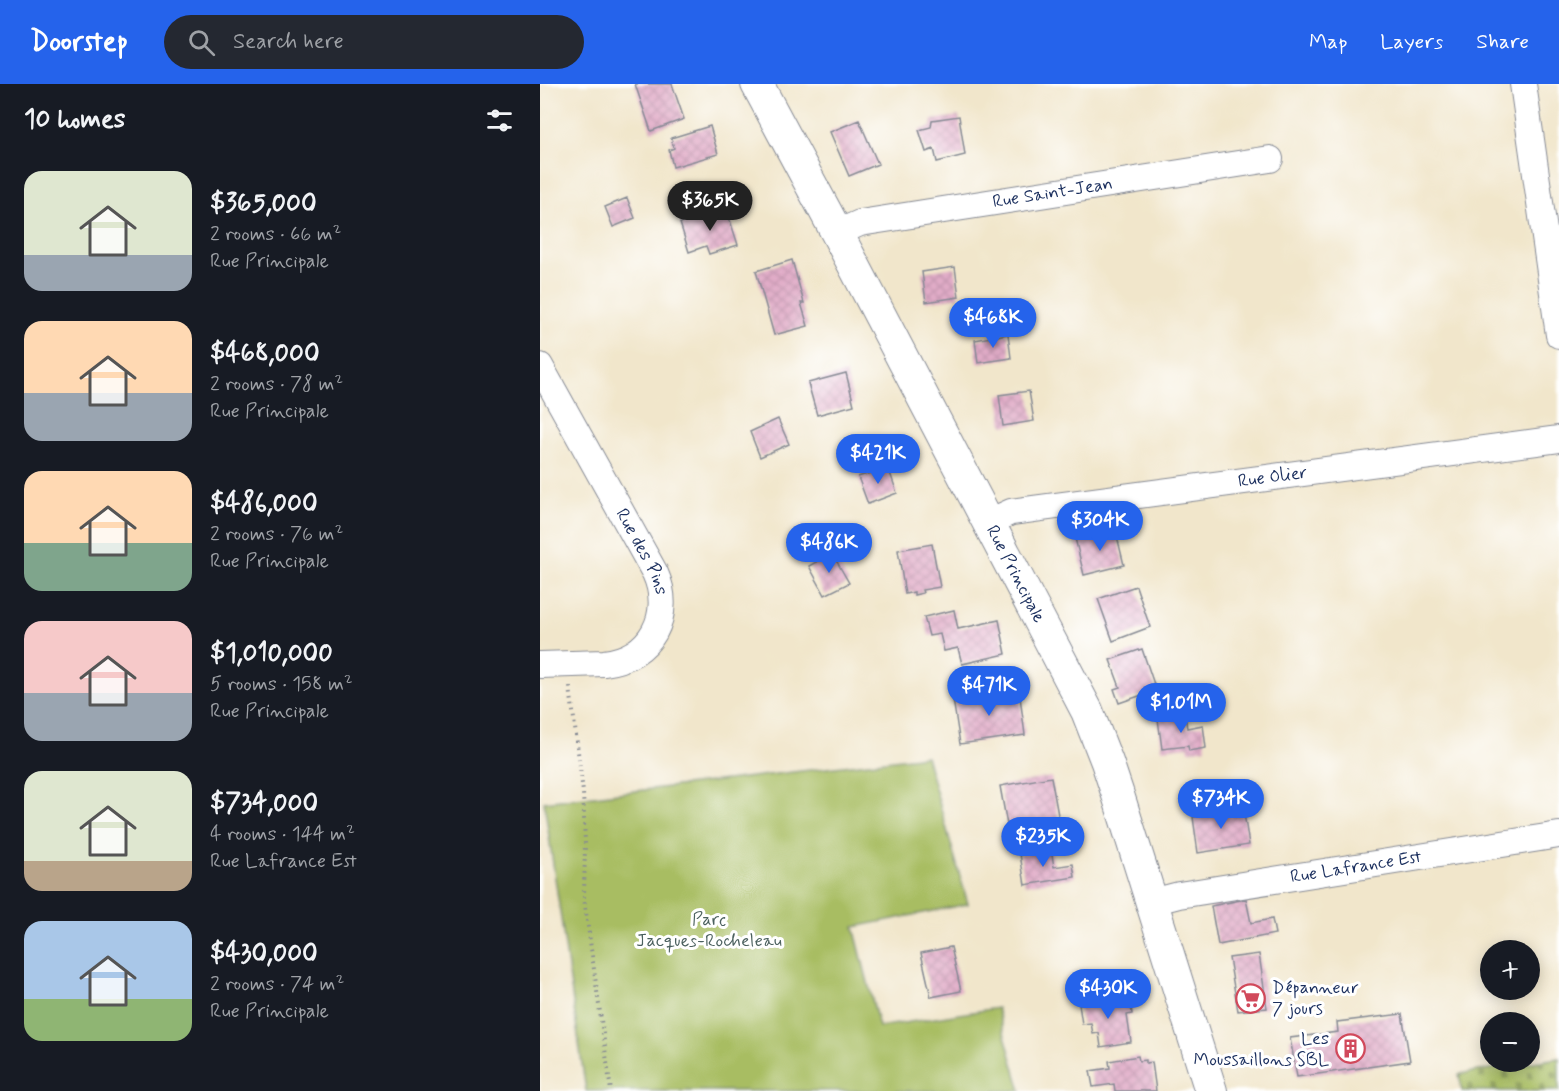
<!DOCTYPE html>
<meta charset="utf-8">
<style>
body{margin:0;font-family:Mynerve,sans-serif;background:#242831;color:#f1f3f6;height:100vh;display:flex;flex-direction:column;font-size:22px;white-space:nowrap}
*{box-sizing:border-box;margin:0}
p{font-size:20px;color:#9ea1a6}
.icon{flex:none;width:33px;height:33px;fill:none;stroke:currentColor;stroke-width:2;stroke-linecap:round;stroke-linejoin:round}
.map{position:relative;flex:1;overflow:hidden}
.side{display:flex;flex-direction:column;background:#171b24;width:540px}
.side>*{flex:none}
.controls{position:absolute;left:940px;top:856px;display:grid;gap:12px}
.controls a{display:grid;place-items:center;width:60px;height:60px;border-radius:50%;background:#171b24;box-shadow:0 3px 15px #0003;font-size:30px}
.price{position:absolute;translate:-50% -51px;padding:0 14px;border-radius:21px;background:#2563eb;color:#fff;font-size:20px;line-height:39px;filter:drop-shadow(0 2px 3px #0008)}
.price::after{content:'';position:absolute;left:50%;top:36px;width:18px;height:14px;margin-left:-9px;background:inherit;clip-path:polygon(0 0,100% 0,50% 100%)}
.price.on{background:#222;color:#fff}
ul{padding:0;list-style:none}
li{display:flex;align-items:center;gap:18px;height:150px;padding:0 24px}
li span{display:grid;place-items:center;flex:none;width:168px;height:120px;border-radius:18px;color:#555}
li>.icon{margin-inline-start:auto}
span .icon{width:72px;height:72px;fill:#fffc;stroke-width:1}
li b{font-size:26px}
h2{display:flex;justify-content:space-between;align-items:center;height:72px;padding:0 24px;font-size:26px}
header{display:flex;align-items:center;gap:36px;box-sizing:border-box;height:84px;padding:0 30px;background:#2563eb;color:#fff}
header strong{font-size:28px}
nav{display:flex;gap:33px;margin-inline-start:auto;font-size:21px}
.search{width:420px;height:54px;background:#242831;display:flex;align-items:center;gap:15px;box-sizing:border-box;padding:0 21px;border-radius:33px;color:#9ea1a6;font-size:22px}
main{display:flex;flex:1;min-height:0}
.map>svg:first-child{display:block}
.cemetery{fill:url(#cemetery-stones);stroke:#627660;stroke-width:1.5}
.park{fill:#a8bd62;stroke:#627660;stroke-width:1.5}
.building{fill:url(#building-cross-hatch)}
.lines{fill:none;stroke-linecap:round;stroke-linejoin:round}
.minor-casing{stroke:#868a94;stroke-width:28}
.tertiary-casing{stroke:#868a94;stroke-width:34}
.path{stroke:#868a94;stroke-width:4;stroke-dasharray:1.5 4.5;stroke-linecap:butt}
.minor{stroke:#fff;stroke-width:26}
.tertiary{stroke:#fff;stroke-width:32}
.labels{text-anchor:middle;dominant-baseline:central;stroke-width:6;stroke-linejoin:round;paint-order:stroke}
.street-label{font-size:18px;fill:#1b2f5e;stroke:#fff}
.park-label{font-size:18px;fill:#4c615f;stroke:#fff}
.poi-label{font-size:18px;fill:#1b2f5e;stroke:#fff;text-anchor:start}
</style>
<header>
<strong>Doorstep</strong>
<div class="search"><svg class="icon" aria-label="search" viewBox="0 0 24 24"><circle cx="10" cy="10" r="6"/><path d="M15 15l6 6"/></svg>Search here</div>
<nav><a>Map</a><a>Layers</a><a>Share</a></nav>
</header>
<main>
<section class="side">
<h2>10 homes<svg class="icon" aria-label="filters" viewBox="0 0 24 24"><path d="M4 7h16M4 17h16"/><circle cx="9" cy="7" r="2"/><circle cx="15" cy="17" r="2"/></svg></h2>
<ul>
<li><span style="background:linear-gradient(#dfe7d0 70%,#9aa5b1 0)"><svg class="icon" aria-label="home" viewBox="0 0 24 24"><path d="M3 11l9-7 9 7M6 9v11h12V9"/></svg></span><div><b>$365,000</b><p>2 rooms · 66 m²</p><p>Rue Principale</p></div></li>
<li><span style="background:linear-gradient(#ffd9b3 60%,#9aa5b1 0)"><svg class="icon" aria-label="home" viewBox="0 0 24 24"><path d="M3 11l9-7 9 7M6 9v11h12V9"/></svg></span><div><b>$468,000</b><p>2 rooms · 78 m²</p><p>Rue Principale</p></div></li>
<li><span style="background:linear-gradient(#ffd9b3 60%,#7fa58c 0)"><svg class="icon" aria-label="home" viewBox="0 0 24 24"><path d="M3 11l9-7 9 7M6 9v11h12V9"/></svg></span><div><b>$486,000</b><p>2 rooms · 76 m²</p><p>Rue Principale</p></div></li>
<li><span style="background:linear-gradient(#f6c9c9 60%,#9aa5b1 0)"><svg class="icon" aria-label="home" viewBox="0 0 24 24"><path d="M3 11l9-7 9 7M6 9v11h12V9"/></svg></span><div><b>$1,010,000</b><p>5 rooms · 158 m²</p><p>Rue Principale</p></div></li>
<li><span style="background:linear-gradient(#dfe7d0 75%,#b9a48a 0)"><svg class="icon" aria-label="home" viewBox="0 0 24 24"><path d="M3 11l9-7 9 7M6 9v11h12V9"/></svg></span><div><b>$734,000</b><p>4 rooms · 144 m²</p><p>Rue Lafrance Est</p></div></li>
<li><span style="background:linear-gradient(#a9c7e8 65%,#8fb573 0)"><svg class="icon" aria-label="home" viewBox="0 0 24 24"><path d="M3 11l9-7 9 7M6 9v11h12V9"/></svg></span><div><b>$430,000</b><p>2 rooms · 74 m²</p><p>Rue Principale</p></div></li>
</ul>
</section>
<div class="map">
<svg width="1019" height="1007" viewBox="0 0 1019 1007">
<defs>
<pattern id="cemetery-stones" width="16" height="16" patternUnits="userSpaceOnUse" patternTransform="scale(1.5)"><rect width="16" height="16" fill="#a8bd62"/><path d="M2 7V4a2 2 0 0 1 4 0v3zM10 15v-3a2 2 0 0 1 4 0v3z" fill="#889a54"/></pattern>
<pattern id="building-cross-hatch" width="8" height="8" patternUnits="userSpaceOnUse" patternTransform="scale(1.5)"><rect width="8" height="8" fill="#e1acc7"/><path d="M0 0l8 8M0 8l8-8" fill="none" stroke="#c094ad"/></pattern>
</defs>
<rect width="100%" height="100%" fill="#fff"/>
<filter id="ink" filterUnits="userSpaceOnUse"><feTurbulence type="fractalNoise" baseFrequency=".0167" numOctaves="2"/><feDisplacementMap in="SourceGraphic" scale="12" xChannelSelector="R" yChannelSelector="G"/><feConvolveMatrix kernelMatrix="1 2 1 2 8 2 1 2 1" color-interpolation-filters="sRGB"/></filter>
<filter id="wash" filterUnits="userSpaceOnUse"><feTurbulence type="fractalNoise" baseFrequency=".008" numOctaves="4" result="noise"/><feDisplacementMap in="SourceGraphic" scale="24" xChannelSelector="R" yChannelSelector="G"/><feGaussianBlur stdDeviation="1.35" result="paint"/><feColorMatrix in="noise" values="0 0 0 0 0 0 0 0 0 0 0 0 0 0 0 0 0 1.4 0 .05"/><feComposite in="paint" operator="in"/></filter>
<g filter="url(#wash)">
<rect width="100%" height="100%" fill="#f1e6cb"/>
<path class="cemetery" d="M1019 974V1007H922L919 990Z"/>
<path class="park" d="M386 672 428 820 314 843 339 943 457 924 481 1007H46L4 718Z"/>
<g id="blocks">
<path class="building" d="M95 0H132L144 35 111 47Z
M419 32 425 71 397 78 394 65 386 68 379 46 391 43 392 36Z
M319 36 338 80 309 92 290 48Z
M170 42 178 70 133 83 129 66 134 64 131 54Z
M87 114 95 134 73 143 65 123Z
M186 124 198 161 169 170 166 162 149 168 140 139Z
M252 176 264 219H261L268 242 234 251 216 187Z
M415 183 419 213 386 218 382 188Z
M468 250 471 274 438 279 435 256Z
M306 289 314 321 277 331 268 299Z
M489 307 494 337 463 342 459 311Z
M238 335 249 360 220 373 210 348Z
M348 383 357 409 328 420 318 393Z
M575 444 584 481 544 491 535 454Z
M392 460 400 503 382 506 383 509 374 511V508L365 510 358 466Z
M292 469 309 499 285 511 269 482Z
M596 502 610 543 573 557 558 515Z
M414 526 418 545 459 536 466 570 422 580 418 564 404 567 400 550 389 552 384 533Z
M602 565 618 612 604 617 602 611 579 619 574 605 580 603 570 576Z
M479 605 485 651 420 660 413 615Z
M645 631 647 644 663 641 666 664 649 667 648 662 622 665 618 635Z
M511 693 520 742 469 752 460 702Z
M703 723 709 761 658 769 653 733Z
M511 765 514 783 533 780 535 793 485 801 480 770Z
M706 815 711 839 732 835 735 850 678 861 671 822Z
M411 863 421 907 391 913 381 869Z
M719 870 727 924 698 927 689 874Z
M575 914V917L590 915 592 930 587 931 591 958 561 963 559 949 553 950 551 939 542 940 539 920Z
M862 930 870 977 757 993 750 954 798 948 797 938Z
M598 972 599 977 606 976V979L612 978 616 1007H575L574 1000 553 1003 550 987 570 984 569 977Z"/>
</g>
</g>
<g filter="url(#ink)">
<use href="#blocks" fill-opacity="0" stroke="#868a94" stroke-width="1.5"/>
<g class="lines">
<defs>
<g id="minor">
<path d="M983 0 1019 251"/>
<path id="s1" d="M297 149 320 139 730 75"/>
<path id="s2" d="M0 282 115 489C134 531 111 574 64 579L0 581"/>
<path id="s3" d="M449 438 471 428 1019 355"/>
<path id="s4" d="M612 818 639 811 1019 751"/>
</g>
<g id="tertiary">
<path id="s5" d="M217 0 297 149 547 627 567 678 579 714 671 1007"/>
</g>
</defs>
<use href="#minor" class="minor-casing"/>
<use href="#tertiary" class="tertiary-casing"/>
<path class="path" d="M30 603 43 708 45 760 44 814 71 1007"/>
<use href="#minor" class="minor"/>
<use href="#tertiary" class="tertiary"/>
</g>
</g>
<defs>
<symbol id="supermarket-ring" viewBox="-11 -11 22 22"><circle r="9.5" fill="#fff" stroke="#d1495b" stroke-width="1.5"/><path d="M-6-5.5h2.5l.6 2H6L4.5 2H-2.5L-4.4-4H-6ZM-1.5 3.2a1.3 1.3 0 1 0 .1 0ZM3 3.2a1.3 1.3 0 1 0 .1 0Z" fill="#d1495b"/></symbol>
<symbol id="building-ring" viewBox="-11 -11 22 22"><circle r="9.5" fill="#fff" stroke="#d1495b" stroke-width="1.5"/><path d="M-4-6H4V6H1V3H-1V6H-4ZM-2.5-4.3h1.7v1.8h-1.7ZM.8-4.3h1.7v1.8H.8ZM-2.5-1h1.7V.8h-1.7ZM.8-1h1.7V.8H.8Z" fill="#d1495b"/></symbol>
</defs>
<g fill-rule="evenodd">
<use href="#supermarket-ring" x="694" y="898" width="33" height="33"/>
<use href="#building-ring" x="794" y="948" width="33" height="33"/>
</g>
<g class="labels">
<g class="street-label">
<text stroke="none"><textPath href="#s1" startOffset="220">Rue Saint-Jean</textPath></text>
<text stroke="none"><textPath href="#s3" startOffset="288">Rue Olier</textPath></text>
<text stroke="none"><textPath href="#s2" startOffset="212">Rue des Pins</textPath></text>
<text stroke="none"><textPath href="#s5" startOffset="554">Rue Principale</textPath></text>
<text stroke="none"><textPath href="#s4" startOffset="207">Rue Lafrance Est</textPath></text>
</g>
<g class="park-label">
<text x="169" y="836">Parc<tspan x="169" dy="21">Jacques-Rocheleau</tspan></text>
</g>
<g class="poi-label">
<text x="732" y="904">Dépanneur<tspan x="732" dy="21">7 jours</tspan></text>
<text x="789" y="955" text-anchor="end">Les<tspan x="789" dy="21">Moussaillons SBL</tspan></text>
</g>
</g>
</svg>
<div class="controls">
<a>+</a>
<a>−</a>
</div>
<b class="price on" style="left:170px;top:148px">$365K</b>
<b class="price" style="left:453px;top:265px">$468K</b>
<b class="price" style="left:338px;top:401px">$421K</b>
<b class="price" style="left:560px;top:468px">$304K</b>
<b class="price" style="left:289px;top:490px">$486K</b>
<b class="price" style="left:449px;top:633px">$471K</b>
<b class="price" style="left:641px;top:650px">$1.01M</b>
<b class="price" style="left:681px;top:746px">$734K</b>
<b class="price" style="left:503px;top:784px">$235K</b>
<b class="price" style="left:568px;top:936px">$430K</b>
</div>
</main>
